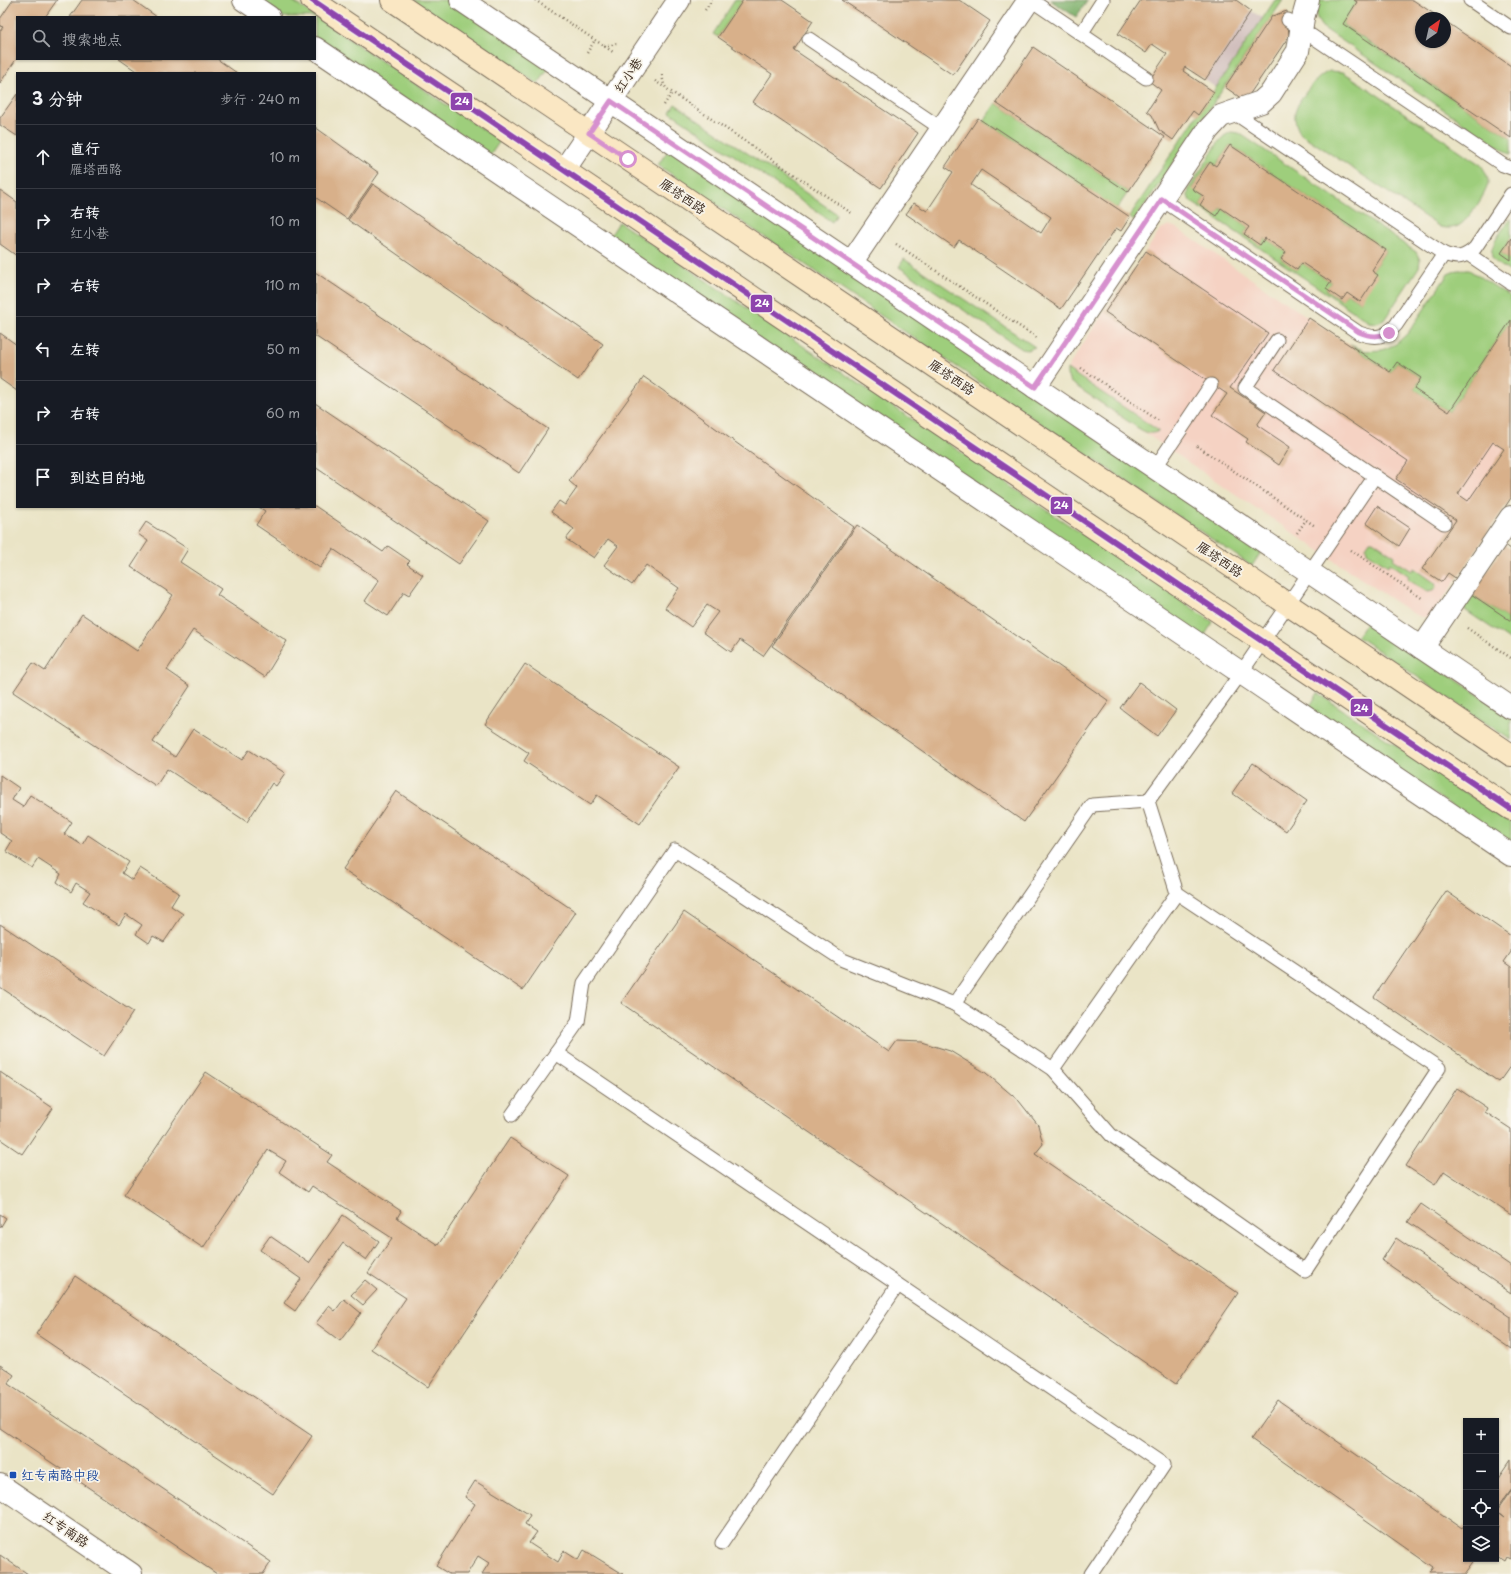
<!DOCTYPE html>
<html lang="zh">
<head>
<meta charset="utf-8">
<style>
  :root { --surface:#171b24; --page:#20242c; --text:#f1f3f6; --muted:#9ea1a6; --line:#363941 }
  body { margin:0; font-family:"Playpen Sans","LXGW WenKai TC",sans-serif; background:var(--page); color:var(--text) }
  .controls { position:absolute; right:12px; bottom:12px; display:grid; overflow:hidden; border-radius:0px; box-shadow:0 1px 3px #0004 }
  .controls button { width:36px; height:36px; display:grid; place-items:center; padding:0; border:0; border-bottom:1px solid var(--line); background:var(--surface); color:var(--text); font:20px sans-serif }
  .compass { position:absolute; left:1415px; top:12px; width:36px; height:36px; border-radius:50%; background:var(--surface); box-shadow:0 1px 3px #0004; rotate:34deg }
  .stop { position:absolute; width:12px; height:12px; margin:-9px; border:3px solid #d690ce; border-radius:50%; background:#fff }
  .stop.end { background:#d690ce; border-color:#fff; box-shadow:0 1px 4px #0008 }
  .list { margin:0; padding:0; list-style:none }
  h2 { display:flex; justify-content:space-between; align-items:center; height:52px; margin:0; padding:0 16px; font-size:17px }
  h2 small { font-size:13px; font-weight:400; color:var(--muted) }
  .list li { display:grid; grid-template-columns:26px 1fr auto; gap:12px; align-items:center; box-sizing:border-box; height:64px; padding:0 16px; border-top:1px solid var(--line) }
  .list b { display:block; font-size:15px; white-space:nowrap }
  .list p { margin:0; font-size:13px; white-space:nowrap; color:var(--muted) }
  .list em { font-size:13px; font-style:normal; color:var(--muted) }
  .icon { flex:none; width:22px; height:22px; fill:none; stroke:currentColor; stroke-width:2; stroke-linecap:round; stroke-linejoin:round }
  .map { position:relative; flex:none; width:1511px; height:1574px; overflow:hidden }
  .search { position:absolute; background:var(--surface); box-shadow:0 1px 3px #0004; left:16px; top:16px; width:300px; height:44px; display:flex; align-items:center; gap:10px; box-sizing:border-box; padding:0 14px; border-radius:0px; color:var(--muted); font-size:15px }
  .panel { position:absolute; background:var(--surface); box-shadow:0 1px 3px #0004; left:16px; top:72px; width:300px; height:436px; border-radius:0px }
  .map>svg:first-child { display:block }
  .built { fill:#f5d2c3 }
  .industrial { fill:#d1bfbd }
  .green { fill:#9ece7c; stroke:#6c7c4d; fill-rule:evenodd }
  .forest { fill:#7eb16c; stroke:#5c6e45 }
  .building { fill:#d8b08a; fill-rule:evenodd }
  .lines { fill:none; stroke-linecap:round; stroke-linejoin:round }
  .service-casing { stroke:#786b59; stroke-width:15 }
  .minor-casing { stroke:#786b59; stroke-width:24 }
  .tertiary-casing { stroke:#786b59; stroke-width:24 }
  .secondary-casing { stroke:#786b59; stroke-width:24 }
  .path { stroke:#786b59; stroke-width:2.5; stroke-dasharray:1 3; stroke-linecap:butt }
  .service { stroke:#fff; stroke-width:13 }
  .minor { stroke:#fff; stroke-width:22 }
  .tertiary { stroke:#fff; stroke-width:22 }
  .secondary { stroke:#fae7c3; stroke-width:22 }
  .bus-1-casing { stroke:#f7f3e8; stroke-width:9 }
  .bus-1 { stroke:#8e44ad; stroke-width:6 }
  .route { stroke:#d690ce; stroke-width:5 }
  .transit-dot { fill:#1a4fb4; stroke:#f7f3e8; stroke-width:1.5 }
  .labels { text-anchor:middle; stroke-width:3.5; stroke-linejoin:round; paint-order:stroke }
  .street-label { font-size:13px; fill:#3b2a1e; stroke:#f7f3e8 }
  .transit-label { font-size:13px; fill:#164399; stroke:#f7f3e8; text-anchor:start }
  .line-badge { stroke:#f7f3e8; stroke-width:1.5 }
  .badge-label { font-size:11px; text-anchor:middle; font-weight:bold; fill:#fff }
</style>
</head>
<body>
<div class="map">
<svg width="1511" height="1574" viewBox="0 0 1511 1574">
  <rect width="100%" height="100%" fill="#f7f3e8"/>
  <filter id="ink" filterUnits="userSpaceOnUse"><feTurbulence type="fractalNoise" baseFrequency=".025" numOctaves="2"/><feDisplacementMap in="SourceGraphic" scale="8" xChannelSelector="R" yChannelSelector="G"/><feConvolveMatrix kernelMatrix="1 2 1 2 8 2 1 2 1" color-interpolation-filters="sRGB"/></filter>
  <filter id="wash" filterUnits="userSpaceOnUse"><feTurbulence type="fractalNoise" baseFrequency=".012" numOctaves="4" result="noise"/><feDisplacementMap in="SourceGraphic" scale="16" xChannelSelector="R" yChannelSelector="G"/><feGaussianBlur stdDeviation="0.9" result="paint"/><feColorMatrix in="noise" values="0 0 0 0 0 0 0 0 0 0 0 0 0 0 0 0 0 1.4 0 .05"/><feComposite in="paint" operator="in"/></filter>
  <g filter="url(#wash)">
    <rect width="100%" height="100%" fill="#eae4c6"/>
    <path class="built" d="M 1170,226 L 1175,227 L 1389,372 L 1397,362 L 1421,378 L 1414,388 L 1449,412 L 1511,320 L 1511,479 L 1457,579 L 1434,612 L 1429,617 L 1421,617 L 1412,613 L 1081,390 L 1069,379 L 1067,375 L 1067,369 L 1088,336 L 1161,229 Z"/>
    <path class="industrial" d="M 1251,11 L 1263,18 L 1216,88 L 1205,80 Z"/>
    <g class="green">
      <path d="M 256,0 L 291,0 L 500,141 L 489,157 L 315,40 L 315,17 L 281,17 Z"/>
      <path d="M 413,0 L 449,0 L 549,68 L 538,84 Z"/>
      <path d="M 735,0 L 743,0 L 718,37 L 713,34 Z"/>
      <path d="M 1275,0 L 1283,0 L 1134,221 L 1129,217 Z"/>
      <path d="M 1319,0 L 1354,0 L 1357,2 L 1343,25 L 1511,138 L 1511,155 L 1322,27 C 1316,19 1313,10 1319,0 Z"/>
      <path d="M 1330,71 L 1343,72 L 1351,77 L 1481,165 C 1485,171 1488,176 1488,183 C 1487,193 1467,222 1458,226 C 1452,229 1446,228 1440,227 L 1301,134 C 1297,128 1294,121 1295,113 C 1298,100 1317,75 1330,71 Z"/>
      <path d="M 996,103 L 1128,192 L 1117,209 L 995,127 L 994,129 L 983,122 Z"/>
      <path d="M 675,104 L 837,214 L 832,222 L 670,112 Z"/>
      <path d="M 1231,132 L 1239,133 L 1416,252 L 1420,260 L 1419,267 L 1384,320 L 1377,323 L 1369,322 L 1190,201 L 1188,196 L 1189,188 L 1220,140 L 1224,136 ZM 1230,145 L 1386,250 L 1372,271 L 1360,302 L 1347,293 L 1341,300 L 1326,290 L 1331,282 L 1302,263 L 1297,270 L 1281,259 L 1286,252 L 1265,238 L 1260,245 L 1244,234 L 1249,227 L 1221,208 L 1216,215 L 1200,205 L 1205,197 L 1192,188 L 1210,162 L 1216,166 Z"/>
      <path d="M 669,149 L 1263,549 L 1252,566 L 658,165 Z"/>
      <path d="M 1511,218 L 1511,238 L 1501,253 L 1511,260 L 1511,272 C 1506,269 1497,265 1493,259 C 1486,248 1505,227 1511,218 Z"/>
      <path d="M 619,222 L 1213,622 L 1203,638 L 609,238 Z"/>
      <path d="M 904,259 L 1035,347 L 1027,350 L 1022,349 L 899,267 Z"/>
      <path d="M 1458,270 L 1469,270 L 1511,297 L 1511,320 L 1449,412 L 1414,389 L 1421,378 L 1397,362 L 1390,372 L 1350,345 L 1366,351 L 1382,350 L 1396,344 L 1408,333 L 1448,274 Z"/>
      <path d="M 1067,369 L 1159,431 C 1151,435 1146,433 1138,428 L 1070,382 L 1067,375 Z"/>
      <path d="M 1370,541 L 1373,541 L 1395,556 L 1393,559 L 1412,571 L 1414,568 L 1435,583 L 1436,587 L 1433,591 L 1427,592 L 1407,579 L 1409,576 L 1390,563 L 1388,566 L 1367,552 L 1366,547 Z"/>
      <path d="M 1471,594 L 1511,621 L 1511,641 L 1462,608 Z"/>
      <path d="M 1368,620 L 1511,717 L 1511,740 L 1357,636 Z"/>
      <path d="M 1318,693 L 1511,823 L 1511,846 L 1308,709 Z"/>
    </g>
    <path class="forest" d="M 1050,0 L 1088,0 L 1076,17 Z"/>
    <g id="blocks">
      <g class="building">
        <path d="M 13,0 L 57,0 L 45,17 L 17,17 L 17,58 L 0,83 L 0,31 L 3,27 L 0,26 L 0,19 Z"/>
        <path d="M 82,0 L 133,0 L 157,17 L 70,17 Z"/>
        <path d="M 743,0 L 782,0 L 813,21 L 794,50 L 918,133 L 881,188 L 753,102 L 772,74 L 718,37 Z"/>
        <path d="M 842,0 L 959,0 L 990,21 L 953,75 Z"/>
        <path d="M 1141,0 L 1236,0 L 1251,11 L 1205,80 L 1185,67 L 1183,71 L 1214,92 L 1198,115 L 1193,111 L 1173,140 L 1159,130 L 1152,115 L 1147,111 L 1161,90 L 1149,81 L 1167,54 L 1152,44 L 1146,53 L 1118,34 Z"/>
        <path d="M 1354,0 L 1413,0 L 1440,18 L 1421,18 L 1421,42 L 1445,42 L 1445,21 L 1511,66 L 1511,138 L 1343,24 L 1357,2 Z"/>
        <path d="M 1287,11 L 1289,36 L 1245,101 L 1225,87 L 1272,16 Z"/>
        <path d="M 1033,47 L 1165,137 L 1128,192 L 996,103 Z"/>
        <path d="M 119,59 L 217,59 L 237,73 L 139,73 Z"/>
        <path d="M 17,94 L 17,136 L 0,125 L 0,118 Z"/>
        <path d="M 978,118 L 994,129 L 995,127 L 1130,217 L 1121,231 L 1116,228 L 1061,309 L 959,240 L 954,247 L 906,214 L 914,203 L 927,211 L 953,172 L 945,167 ZM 981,170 L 1051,217 L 1041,233 L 971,185 Z"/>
        <path d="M 315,127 L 379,173 L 347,219 L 315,197 Z"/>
        <path d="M 1230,145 L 1386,250 L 1372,271 L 1378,275 L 1360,302 L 1347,293 L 1342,300 L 1326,289 L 1331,282 L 1302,263 L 1297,270 L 1281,259 L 1286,252 L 1265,238 L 1260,245 L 1244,234 L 1249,227 L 1221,208 L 1216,216 L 1200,205 L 1205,197 L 1192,189 L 1210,162 L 1216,166 Z"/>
        <path d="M 373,184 L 603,344 L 578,380 L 348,220 Z"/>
        <path d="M 0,190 L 17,202 L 17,256 L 0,244 Z"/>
        <path d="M 1511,238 L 1511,260 L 1501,253 Z"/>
        <path d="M 1146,251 L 1268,333 L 1230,388 L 1266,412 L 1257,425 L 1290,447 L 1279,465 L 1246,442 L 1248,439 L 1212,415 L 1227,394 L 1105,312 Z"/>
        <path d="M 315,272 L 548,429 L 519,473 L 315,336 Z"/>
        <path d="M 1309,318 L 1390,372 L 1397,362 L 1421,378 L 1414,389 L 1449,412 L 1511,320 L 1511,498 L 1457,579 L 1448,573 L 1442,582 L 1422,569 L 1456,520 L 1396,479 L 1408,461 L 1274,370 ZM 1493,442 L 1504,449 L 1468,501 L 1458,494 Z"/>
        <path d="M 0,333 L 17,345 L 17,391 L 0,379 Z"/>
        <path d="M 644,377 L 854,527 L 763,656 L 740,640 L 731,652 L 703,632 L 718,612 L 707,605 L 691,627 L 665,608 L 679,588 L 646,565 L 632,585 L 604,565 L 618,546 L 608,539 L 594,558 L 566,539 L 574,529 L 551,512 L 559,501 L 565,505 L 577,488 L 569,481 Z"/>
        <path d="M 315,403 L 489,521 L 459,564 L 315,467 Z"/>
        <path d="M 315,506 L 383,552 L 388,546 L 410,561 L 407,564 L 423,575 L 409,595 L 404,592 L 388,616 L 365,601 L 379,580 L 333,549 L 320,568 L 256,525 L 265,511 L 259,507 Z"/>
        <path d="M 1377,506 L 1410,528 L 1399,546 L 1366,523 Z"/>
        <path d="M 146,522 L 188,549 L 180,562 L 221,589 L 217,595 L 287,641 L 265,677 L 193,630 L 167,670 L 190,686 L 153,742 L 175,757 L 193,729 L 242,760 L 249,750 L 285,773 L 276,786 L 272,783 L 247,822 L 167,769 L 156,786 L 13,692 L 33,663 L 45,671 L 82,614 L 137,651 L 173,595 L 131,567 L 148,541 L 138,534 Z"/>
        <path d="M 857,525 L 1109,701 L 1024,822 L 772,646 Z"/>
        <path d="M 1505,545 L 1511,549 L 1511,621 L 1471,594 Z"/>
        <path d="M 525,664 L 679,767 L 640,824 L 597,795 L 590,805 L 524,761 L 529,753 L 485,724 Z"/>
        <path d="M 1139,682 L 1176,710 L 1157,736 L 1120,708 Z"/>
        <path d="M 1253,763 L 1307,801 L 1286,831 L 1232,793 Z"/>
        <path d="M 0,775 L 19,788 L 12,800 L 23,807 L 30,795 L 72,822 L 64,834 L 82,845 L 88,835 L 129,862 L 122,873 L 132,880 L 140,868 L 179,893 L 171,906 L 183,914 L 164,942 L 153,936 L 149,943 L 136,934 L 142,925 L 126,914 L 119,925 L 83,902 L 90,892 L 76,883 L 71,892 L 57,882 L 61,874 L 38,859 L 32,868 L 6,851 L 12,841 L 0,833 Z"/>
        <path d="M 396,791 L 576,912 L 523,990 L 343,869 Z"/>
        <path d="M 1446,891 L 1511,936 L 1511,952 L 1504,962 L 1511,967 L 1511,1065 L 1499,1082 L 1374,997 Z"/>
        <path d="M 684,912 L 889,1052 L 897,1041 L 921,1042 L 950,1051 L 986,1073 L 1019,1101 L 1038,1125 L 1043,1144 L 1035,1154 L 1238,1293 L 1176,1384 L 621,1003 Z"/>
        <path d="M 0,924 L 133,1012 L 104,1056 L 0,987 Z"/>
        <path d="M 0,1072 L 53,1108 L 22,1154 L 0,1139 Z"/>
        <path d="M 206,1072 L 332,1155 L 327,1162 L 401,1211 L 397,1218 L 438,1245 L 510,1138 L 569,1176 L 428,1387 L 371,1349 L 406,1298 L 368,1273 L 392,1238 L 312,1186 L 308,1192 L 279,1172 L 286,1161 L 268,1150 L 203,1248 L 124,1195 Z"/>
        <path d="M 1457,1088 L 1487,1108 L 1485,1112 L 1511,1129 L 1511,1215 L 1444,1171 L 1435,1185 L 1406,1166 Z"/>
        <path d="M 1421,1204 L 1511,1266 L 1511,1293 L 1408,1222 Z"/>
        <path d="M 0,1214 L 6,1218 L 0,1228 Z"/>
        <path d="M 343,1215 L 379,1241 L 366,1260 L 343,1243 L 295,1311 L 284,1303 L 301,1279 L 260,1250 L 270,1236 L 309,1263 Z"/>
        <path d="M 1396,1238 L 1511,1317 L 1511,1349 L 1382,1260 Z"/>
        <path d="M 75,1276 L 312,1436 L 273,1494 L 36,1334 Z"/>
        <path d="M 365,1280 L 377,1290 L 363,1305 L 351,1295 Z"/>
        <path d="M 344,1299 L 361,1313 L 340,1341 L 316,1323 L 329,1306 L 335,1311 Z"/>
        <path d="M 0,1365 L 14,1375 L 8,1384 L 271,1562 L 263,1574 L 217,1574 L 0,1428 Z"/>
        <path d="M 1278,1400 L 1463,1529 L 1466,1525 L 1466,1559 L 1475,1559 L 1464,1574 L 1430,1574 L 1434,1568 L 1251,1439 Z"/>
        <path d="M 1511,1460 L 1511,1489 L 1496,1510 L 1496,1482 Z"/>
        <path d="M 475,1481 L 530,1515 L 525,1524 L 537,1532 L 529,1543 L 558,1562 L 564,1551 L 578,1560 L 584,1550 L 623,1574 L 482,1574 L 489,1563 L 478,1556 L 467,1574 L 449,1574 L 436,1566 L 475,1504 L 465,1497 Z"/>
        <path d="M 1511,1490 L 1511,1561 L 1507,1559 L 1505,1563 L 1496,1557 L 1496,1530 L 1498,1526 L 1496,1529 L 1496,1511 L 1504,1517 L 1497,1511 Z"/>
        <path d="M 0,1555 L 28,1574 L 0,1574 Z"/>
      </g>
    </g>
  </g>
  <g filter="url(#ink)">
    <use href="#blocks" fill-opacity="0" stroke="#786b59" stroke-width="1"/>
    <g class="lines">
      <g class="service-casing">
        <g id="service">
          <path d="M 1031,0 L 1146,78"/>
          <path d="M 1470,0 L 1511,28"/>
          <path d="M 1288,20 L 1503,165 L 1511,168"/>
          <path d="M 1081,34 L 1103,0"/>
          <path d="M 809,39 L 942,129"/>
          <path d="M 1233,112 L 1444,254 C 1457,259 1464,258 1475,248 L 1511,194"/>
          <path d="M 1161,199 L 1359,333 C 1376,339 1384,338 1396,325 L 1444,254"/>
          <path d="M 1468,254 L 1511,283"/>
          <path d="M 1277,340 L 1245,388 L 1444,523"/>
          <path d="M 1155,468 L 1211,385"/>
          <path d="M 954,1004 L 1053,1069 L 1111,1135 L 1305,1271 L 1439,1068 L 1177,893 L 1148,801"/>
          <path d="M 556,1053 L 1164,1465 L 1091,1574"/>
          <path d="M 1053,1069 L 1177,893"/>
          <path d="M 512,1115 L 578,1022 L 584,983 L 675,850 L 843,960 L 954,1004 L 1092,805 L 1148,801 L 1241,673 L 1375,476"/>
          <path d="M 722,1543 L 898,1285"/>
        </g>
      </g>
      <g class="minor-casing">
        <g id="minor">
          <path d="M 244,0 L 269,17"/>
          <path d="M 461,0 L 1511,708"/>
          <path d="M 315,48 L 1511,855"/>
          <path d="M 851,263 L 1029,0"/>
          <path d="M 1035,387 L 1208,130 L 1221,116 L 1261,102 L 1271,93 L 1298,51 L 1303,18 L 1308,0"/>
          <path d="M 1422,648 L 1511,517"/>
        </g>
      </g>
      <g class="tertiary-casing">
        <g id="tertiary">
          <path d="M 564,170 L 679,0"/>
          <path d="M 0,1485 L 131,1574"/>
        </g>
      </g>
      <g class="secondary-casing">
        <g id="secondary">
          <path d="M 312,0 L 1511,809"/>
          <path d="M 392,0 L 1511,755"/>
        </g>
      </g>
      <g class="path">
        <path d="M 535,0 L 613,52"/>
        <path d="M 705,10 L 712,0"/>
        <path d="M 604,46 L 610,46 L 616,43"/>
        <path d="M 587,53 L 595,40"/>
        <path d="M 662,75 L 664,85 L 667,89 L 853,214"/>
        <path d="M 655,81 L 664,87"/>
        <path d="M 664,105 L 672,93"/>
        <path d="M 896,244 L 1037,338"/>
        <path d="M 1081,368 L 1159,421"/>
        <path d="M 1197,446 L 1315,526"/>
        <path d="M 1297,533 L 1306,520"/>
        <path d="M 1351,550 L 1423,599"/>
        <path d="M 1467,628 L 1511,658"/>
      </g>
      <use href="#service" class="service"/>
      <use href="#minor" class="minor"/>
      <use href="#tertiary" class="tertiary"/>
      <use href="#secondary" class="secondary"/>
      <g class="bus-1-casing">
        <path id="bus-1" d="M 312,0 L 1511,809"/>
      </g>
      <use href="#bus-1" class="bus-1"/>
    </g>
  </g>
  <g class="lines" filter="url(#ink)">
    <path class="route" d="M 628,159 L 589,133 L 611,101 L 1035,387 L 1162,199 L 1359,332 C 1371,337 1378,337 1389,333"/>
  </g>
  <rect class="transit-dot" x="9" y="1471" width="8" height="8" rx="2"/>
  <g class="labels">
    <g class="street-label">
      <text transform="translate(628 75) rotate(-56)" y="5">红小巷</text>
      <text transform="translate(683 196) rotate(34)" y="5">雁塔西路</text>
      <text transform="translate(952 377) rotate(34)" y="5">雁塔西路</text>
      <text transform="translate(1220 559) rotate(34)" y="5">雁塔西路</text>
      <text transform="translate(66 1529) rotate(34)" y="5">红专南路</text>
    </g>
    <g class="transit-label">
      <text x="21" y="1480">红专南路中段</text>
    </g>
  </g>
  <g class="line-badge">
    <rect x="450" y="92" width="23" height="19" rx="4" fill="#8e44ad"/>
    <rect x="750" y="294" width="23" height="19" rx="4" fill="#8e44ad"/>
    <rect x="1050" y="496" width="23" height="19" rx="4" fill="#8e44ad"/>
    <rect x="1350" y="698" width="23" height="19" rx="4" fill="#8e44ad"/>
  </g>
  <g class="badge-label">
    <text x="462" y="105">24</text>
    <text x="762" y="307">24</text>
    <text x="1061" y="509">24</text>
    <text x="1361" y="712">24</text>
  </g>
</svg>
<div class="controls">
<button>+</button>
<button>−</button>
<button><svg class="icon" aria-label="locate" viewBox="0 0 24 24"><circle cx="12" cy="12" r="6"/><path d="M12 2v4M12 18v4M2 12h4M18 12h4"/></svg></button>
<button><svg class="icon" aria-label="layers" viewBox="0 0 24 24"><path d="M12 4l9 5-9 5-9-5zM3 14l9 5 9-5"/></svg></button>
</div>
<svg class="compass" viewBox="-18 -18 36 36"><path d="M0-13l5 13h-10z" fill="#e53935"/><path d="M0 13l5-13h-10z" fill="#9ea1a6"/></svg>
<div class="stop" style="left:628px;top:159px"></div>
<div class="stop end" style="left:1389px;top:333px"></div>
<div class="search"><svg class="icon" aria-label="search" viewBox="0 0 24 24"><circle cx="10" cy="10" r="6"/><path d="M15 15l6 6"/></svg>搜索地点</div>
<section class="panel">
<h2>3 分钟<small>步行 · 240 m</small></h2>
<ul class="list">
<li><svg class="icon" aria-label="ahead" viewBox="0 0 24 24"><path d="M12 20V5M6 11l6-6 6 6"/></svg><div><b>直行</b><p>雁塔西路</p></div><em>10 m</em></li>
<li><svg class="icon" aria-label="right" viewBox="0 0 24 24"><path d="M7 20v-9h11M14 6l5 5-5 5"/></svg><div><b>右转</b><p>红小巷</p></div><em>10 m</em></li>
<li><svg class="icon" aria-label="right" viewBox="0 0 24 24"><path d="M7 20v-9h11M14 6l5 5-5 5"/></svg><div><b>右转</b></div><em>110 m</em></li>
<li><svg class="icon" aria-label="left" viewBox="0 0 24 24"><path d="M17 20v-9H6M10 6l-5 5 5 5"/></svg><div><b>左转</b></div><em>50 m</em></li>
<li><svg class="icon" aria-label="right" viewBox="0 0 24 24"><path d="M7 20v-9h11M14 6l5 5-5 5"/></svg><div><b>右转</b></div><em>60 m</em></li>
<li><svg class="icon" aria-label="arrive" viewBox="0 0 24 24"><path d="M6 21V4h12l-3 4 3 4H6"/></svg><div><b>到达目的地</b></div></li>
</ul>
</section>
</div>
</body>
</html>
